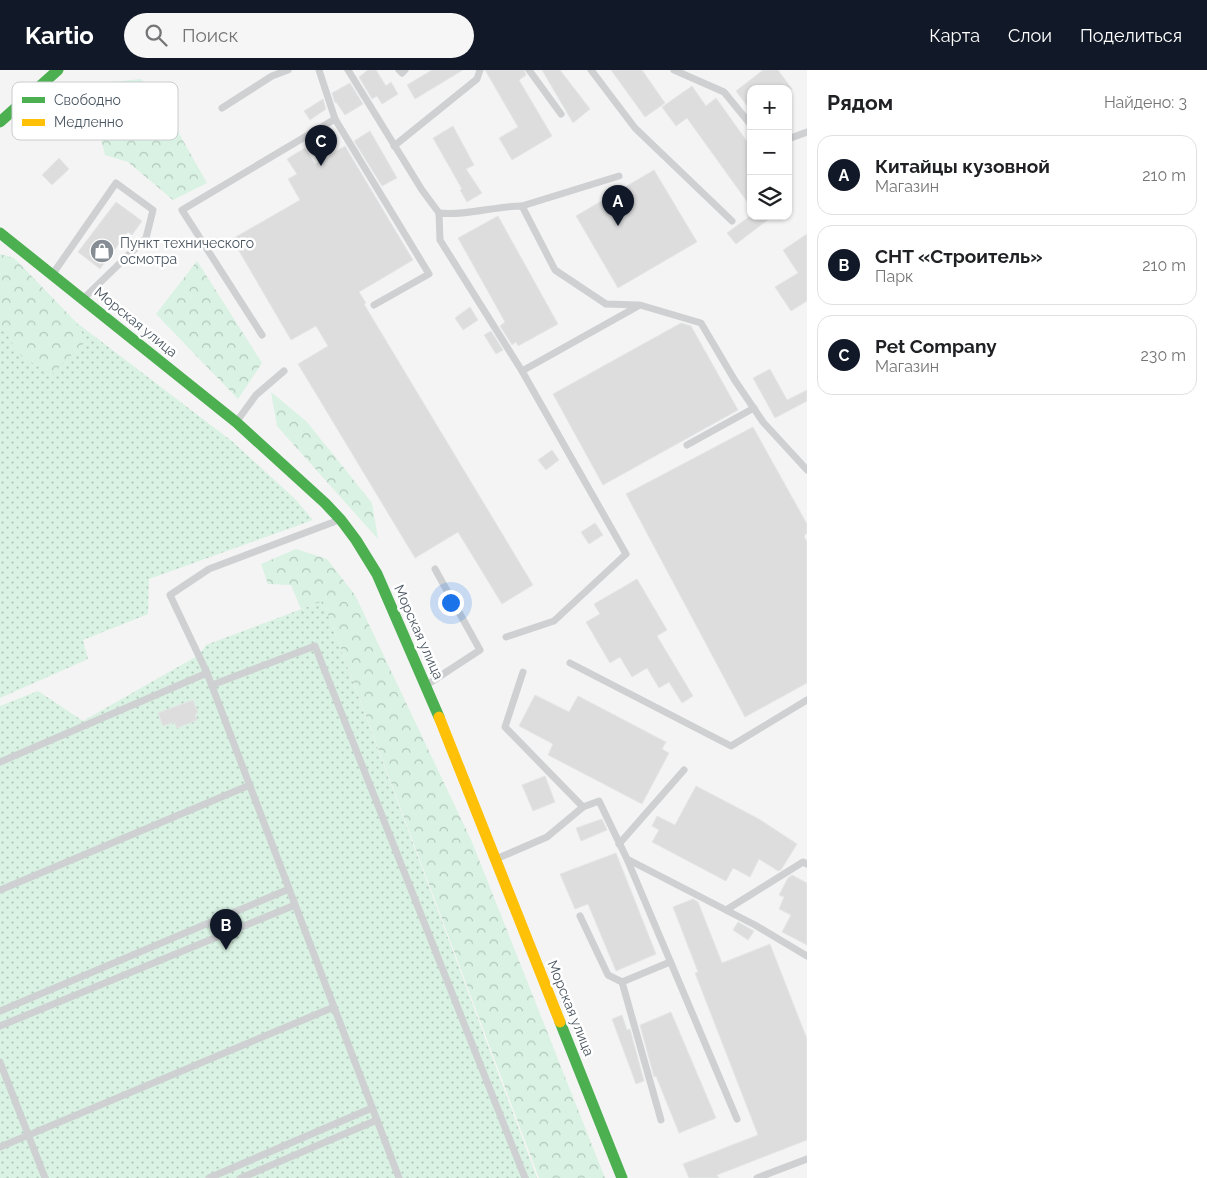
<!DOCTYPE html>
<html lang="ru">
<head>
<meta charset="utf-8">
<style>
  :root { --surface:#fff; --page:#f6f6f6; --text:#202124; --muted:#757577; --line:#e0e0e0; --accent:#111827 }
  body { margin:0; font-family:Raleway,sans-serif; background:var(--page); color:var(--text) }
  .controls { position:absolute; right:15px; top:15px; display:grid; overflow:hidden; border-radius:10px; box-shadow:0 1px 4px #0004 }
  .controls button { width:45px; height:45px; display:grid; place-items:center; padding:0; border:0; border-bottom:1px solid var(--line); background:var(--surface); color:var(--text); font:25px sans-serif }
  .you { position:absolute; left:450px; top:532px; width:18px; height:18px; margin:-12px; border:4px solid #fff; border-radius:50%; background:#1a73e8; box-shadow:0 0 0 8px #1a73e833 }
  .badge { display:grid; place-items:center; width:32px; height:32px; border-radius:50%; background:var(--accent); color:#fff; font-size:16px; font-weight:700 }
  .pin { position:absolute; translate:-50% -41px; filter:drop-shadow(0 1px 2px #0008) }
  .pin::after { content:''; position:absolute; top:26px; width:18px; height:15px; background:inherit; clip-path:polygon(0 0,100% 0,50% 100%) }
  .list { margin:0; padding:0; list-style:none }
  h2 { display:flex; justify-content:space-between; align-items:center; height:65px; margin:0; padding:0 20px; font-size:21px }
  h2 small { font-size:16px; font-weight:400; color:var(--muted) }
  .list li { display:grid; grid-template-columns:32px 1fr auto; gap:15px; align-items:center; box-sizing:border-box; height:80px; margin:0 10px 10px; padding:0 10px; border:1px solid var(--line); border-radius:15px }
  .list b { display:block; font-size:19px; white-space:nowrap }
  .list p { margin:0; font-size:16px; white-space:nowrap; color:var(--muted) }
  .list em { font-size:16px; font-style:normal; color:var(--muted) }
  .icon { flex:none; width:28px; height:28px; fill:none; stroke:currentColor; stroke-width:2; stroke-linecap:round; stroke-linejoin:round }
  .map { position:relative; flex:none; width:807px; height:1108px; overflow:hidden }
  header { display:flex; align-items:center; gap:30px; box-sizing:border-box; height:70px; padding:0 25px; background:var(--accent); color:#fff }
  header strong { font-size:24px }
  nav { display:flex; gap:28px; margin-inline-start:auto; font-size:18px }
  .search { width:350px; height:45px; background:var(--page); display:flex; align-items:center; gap:12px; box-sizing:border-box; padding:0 18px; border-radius:28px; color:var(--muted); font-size:19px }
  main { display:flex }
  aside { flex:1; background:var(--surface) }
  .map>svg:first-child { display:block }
  .green { fill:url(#green-dots) }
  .forest { fill:url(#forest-crowns) }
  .building { fill:#ddddde; stroke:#e5e6e7 }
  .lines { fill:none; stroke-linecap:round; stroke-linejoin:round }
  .lane { stroke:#ced0d2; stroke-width:7 }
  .fast { stroke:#4caf50; stroke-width:11 }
  .slow { stroke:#ffc107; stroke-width:11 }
  .labels { text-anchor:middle; stroke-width:5; stroke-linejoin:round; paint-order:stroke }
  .poi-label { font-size:14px; fill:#4a5661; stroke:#fff; text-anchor:start }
  .street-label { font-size:14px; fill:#4a5661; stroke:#fff }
  .key { fill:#fff; stroke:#c9ccd0; stroke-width:1 }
  .key-label { font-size:14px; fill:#4a5661 }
</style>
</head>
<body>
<header>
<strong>Kartio</strong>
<div class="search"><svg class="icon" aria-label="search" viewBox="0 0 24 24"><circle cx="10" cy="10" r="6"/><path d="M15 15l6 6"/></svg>Поиск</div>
<nav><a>Карта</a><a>Слои</a><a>Поделиться</a></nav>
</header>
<main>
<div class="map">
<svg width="807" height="1108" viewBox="0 0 807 1108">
  <defs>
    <pattern id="green-dots" width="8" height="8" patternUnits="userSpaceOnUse" patternTransform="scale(1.25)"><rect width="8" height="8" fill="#d9f2e3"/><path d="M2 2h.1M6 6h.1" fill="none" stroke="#b2c7bb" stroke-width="1.8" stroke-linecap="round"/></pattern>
    <pattern id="forest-crowns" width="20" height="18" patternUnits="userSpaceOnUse" patternTransform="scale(1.25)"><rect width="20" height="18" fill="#d9f2e3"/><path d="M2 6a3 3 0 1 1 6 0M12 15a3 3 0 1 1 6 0" fill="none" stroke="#b2c7bb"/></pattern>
  </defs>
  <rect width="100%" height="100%" fill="#f4f4f4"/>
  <g class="green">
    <path d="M 0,253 L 20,285 L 85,271 L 77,253 L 233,372 L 295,429 L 313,450 L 149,509 L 148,544 L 83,570 L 88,589 L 0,628 Z"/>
    <path d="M 323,531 L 537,1108 L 0,1108 L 0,636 L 38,621 L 83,651 L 199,585 L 206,575 Z"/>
  </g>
  <g class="forest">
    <path d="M 141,9 L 164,37 L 207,113 L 173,130 L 128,92 L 105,85 L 99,61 L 94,14 Z"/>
    <path d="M 0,184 L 14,188 L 77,253 L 86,271 L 51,305 L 20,285 L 0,253 Z"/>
    <path d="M 197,191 L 262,293 L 238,329 L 156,244 Z"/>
    <path d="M 271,322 L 307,352 L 372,433 L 378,469 L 277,356 Z"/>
    <path d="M 296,479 L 327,489 L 355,525 L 472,772 L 605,1108 L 539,1108 L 323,531 L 301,539 L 291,515 L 268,514 L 261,494 Z"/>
  </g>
  <g class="building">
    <path d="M 368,0 L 376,0 L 386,16 L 391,12 L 398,24 L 382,34 L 377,26 L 372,29 L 359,7 Z"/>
    <path d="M 432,0 L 463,0 L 415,29 L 407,15 Z"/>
    <path d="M 485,0 L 524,0 L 526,5 L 519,10 L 552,66 L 512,90 L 499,68 L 518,57 Z"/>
    <path d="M 542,0 L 560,0 L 590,39 L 573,53 Z"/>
    <path d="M 611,0 L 642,0 L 665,33 L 645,47 Z"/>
    <path d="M 763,0 L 778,0 L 792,19 L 751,19 L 751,41 L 736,21 Z"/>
    <path d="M 350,13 L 363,34 L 345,45 L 336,32 L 335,33 L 332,23 Z"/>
    <path d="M 692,16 L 706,36 L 716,28 L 751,77 L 751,137 L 687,48 L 676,56 L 662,37 Z"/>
    <path d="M 323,29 L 326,39 L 310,50 L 304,41 Z"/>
    <path d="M 453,56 L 474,95 L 466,99 L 482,123 L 467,132 L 460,120 L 462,119 L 433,68 Z"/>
    <path d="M 370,61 L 397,108 L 382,116 L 354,71 Z"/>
    <path d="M 345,76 L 413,190 L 359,222 L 366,233 L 364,234 L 533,515 L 502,534 L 458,462 L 415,488 L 298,294 L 328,276 L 316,256 L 291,270 L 232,169 L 300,130 L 288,109 L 297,104 L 287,89 L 305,78 L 315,94 Z"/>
    <path d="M 59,88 L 69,99 L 52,115 L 42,105 Z"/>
    <path d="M 654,100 L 697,172 L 618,218 L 576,146 Z"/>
    <path d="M 116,132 L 142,151 L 132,165 L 128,162 L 100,199 L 78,182 Z"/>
    <path d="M 498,146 L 558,254 L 518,276 L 516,272 L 512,275 L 500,256 L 505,252 L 458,168 Z"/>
    <path d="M 750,146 L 773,146 L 736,174 L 727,163 Z"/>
    <path d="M 807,164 L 807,231 L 791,241 L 775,217 L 798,203 L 783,180 Z"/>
    <path d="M 470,237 L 478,250 L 463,260 L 455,248 Z"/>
    <path d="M 681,253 L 691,256 L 738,340 L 603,415 L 553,324 Z"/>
    <path d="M 491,261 L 503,280 L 496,284 L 484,265 Z"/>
    <path d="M 770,299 L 787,330 L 807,320 L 807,331 L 775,348 L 753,308 Z"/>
    <path d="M 753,357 L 807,454 L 807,463 L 804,466 L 807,472 L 807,613 L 745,647 L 626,424 Z"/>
    <path d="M 552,380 L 559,390 L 546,400 L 538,390 Z"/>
    <path d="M 595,453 L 603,465 L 589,474 L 581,462 Z"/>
    <path d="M 637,509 L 667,560 L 657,566 L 693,626 L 682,633 L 669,612 L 659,618 L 647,598 L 632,607 L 620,587 L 610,593 L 586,552 L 600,544 L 594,534 Z"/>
    <path d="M 535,625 L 569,642 L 578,626 L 666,672 L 662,679 L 669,683 L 642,734 L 548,685 L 553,674 L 519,656 Z"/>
    <path d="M 193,630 L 198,643 L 195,644 L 197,650 L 177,658 L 174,652 L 163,656 L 158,643 Z"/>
    <path d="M 545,706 L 555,732 L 533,741 L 522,715 Z"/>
    <path d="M 696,716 L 759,749 L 797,774 L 781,800 L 778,801 L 759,789 L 750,807 L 733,798 L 726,811 L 652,772 L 659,760 L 652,756 L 657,746 L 675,755 Z"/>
    <path d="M 602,749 L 607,760 L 581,771 L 576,758 Z"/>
    <path d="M 616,783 L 656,884 L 616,901 L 588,834 L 575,839 L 560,804 Z"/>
    <path d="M 792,805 L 807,813 L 807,875 L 782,862 L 791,845 L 779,839 L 784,827 L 779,825 L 788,808 Z"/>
    <path d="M 693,829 L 698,832 L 722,893 L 770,874 L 807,969 L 807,1070 L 717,1105 L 719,1108 L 689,1108 L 683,1094 L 758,1065 L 695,903 L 698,902 L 673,837 Z"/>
    <path d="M 738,852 L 754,861 L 748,870 L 733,860 Z"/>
    <path d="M 671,942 L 716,1048 L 679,1063 L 656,1006 L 654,1007 L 640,955 Z"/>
    <path d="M 622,945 L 627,960 L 630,959 L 644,1011 L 636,1014 L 612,949 Z"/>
  </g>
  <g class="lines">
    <g class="lane">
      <path d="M 348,0 L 422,120 L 439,143 L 440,170 L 522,301"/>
      <path d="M 399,0 L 402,3 L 405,0"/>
      <path d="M 529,0 L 561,44"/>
      <path d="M 591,0 L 635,58 L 732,151"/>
      <path d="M 674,0 L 724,22 L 751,55"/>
      <path d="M 222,38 L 272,6 L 288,0"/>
      <path d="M 335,49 L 429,204 L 374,235"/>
      <path d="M 788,69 L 807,62"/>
      <path d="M 394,76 L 477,9 L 480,0"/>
      <path d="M 522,136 L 619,106"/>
      <path d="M 439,143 C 467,146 494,136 522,136 L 555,200 L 606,234 L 638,235"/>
      <path d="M 52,205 L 116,113 L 153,140 L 146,168 L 83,229"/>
      <path d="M 262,265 L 182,140 L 335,49 L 319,0"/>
      <path d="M 237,351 L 256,325 L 284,301"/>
      <path d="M 687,375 L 754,338"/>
      <path d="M 339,450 L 209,499 L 170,525 L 207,603 L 399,1108"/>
      <path d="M 506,567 L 554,551 L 626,484 L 522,301 L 640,235 L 701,253 L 734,309 L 763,352 L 807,400"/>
      <path d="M 570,593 L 731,676 L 807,630"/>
      <path d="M 523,602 L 505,657 L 583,737"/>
      <path d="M 428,614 L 480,580 L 435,499"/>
      <path d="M 212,615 L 315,576 L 525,1108"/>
      <path d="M 0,692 L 207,603"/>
      <path d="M 619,774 L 684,700"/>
      <path d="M 496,789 L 547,767 L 583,737 L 599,731 L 627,789 L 755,855 L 807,886"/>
      <path d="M 627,789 L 737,1049"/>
      <path d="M 0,820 L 250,715"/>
      <path d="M 726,840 L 803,792 L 807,794"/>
      <path d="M 580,846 L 608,905 L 622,912"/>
      <path d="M 0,941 L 289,819"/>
      <path d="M 0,956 L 295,835"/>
      <path d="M 0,992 L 45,1108"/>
      <path d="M 661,1050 L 622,912 L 670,892"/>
      <path d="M 0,1077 L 334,937"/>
      <path d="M 209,1108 L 372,1038"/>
      <path d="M 241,1108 L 377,1050"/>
      <path d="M 757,1108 L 807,1089"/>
    </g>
    <g class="fast">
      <path d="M 0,52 L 58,0"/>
      <path d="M 0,163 L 236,352 L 325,433 L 341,450 L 356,470 L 377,504 L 439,647"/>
      <path d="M 560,952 L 622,1108"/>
    </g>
    <path class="slow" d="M 439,647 L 560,952"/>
  </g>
  <defs>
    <g id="shop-disc" transform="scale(1.25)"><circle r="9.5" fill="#868d94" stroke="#fff"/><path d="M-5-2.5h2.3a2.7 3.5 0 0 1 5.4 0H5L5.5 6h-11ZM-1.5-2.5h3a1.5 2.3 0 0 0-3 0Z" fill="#fff"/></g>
  </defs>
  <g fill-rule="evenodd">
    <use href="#shop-disc" x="102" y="181"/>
  </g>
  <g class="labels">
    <g class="poi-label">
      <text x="120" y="178">Пункт технического<tspan x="120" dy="16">осмотра</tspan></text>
    </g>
    <g class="street-label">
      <text transform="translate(136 252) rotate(39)" y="5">Морская улица</text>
      <text transform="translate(419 562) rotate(66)" y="5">Морская улица</text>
      <text transform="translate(571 938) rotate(68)" y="5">Морская улица</text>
    </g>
  </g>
  <rect x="12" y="12" width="166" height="58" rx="8" class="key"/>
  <rect x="22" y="27" width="23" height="6" fill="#4caf50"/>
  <rect x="22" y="49" width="23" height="7" fill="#ffc107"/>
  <g class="key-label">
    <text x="54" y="35">Свободно</text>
    <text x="54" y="57">Медленно</text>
  </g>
</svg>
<div class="controls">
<button>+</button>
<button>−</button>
<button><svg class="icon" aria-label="layers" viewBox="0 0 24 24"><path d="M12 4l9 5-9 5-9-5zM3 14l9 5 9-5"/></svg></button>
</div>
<div class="you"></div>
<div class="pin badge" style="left:618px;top:156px">A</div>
<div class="pin badge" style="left:226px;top:880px">B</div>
<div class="pin badge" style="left:321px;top:96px">C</div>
</div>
<aside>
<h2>Рядом<small>Найдено: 3</small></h2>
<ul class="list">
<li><span class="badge">A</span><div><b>Китайцы кузовной</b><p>Магазин</p></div><em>210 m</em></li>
<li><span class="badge">B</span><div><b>СНТ «Строитель»</b><p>Парк</p></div><em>210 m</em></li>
<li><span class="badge">C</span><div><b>Pet Company</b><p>Магазин</p></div><em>230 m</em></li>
</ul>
</aside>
</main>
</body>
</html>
